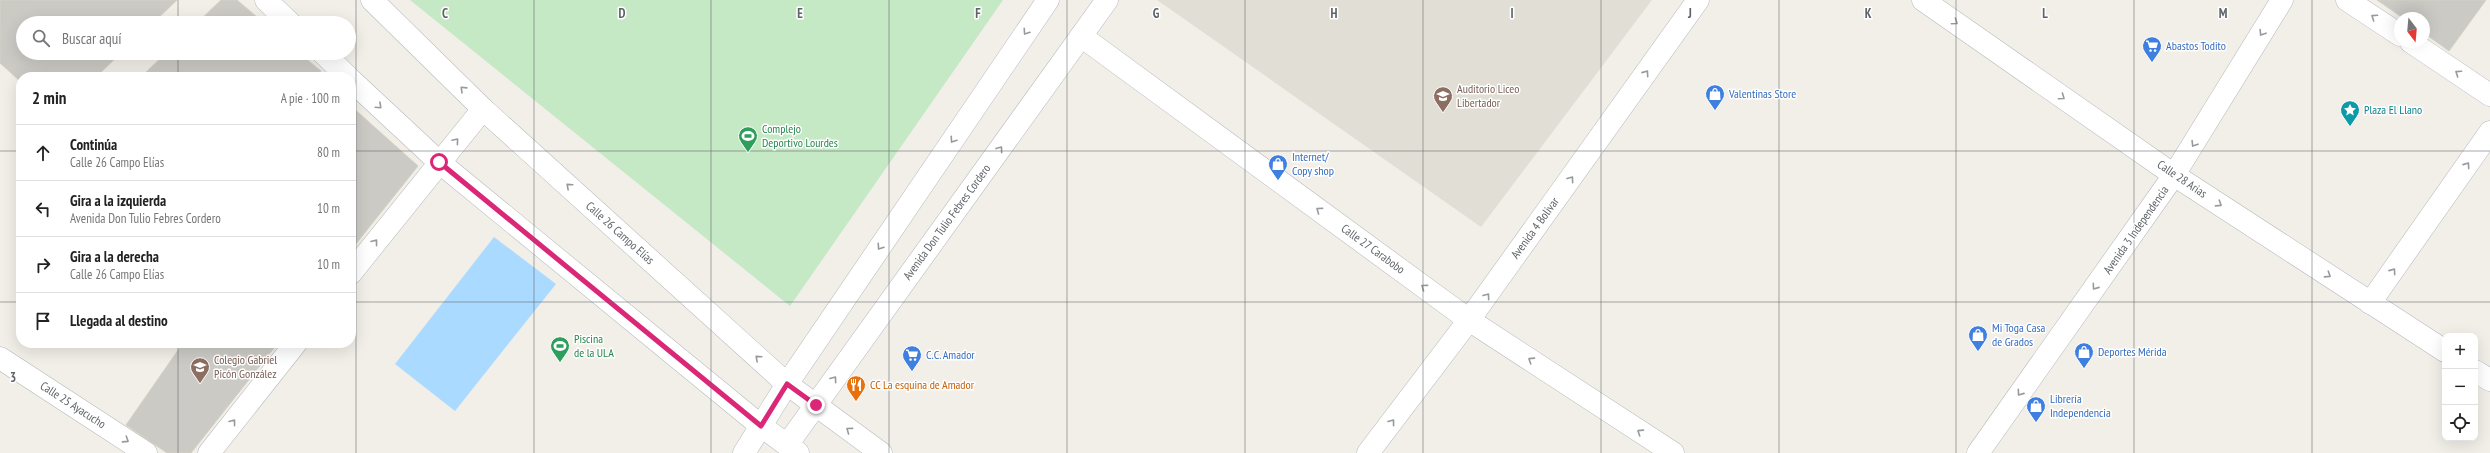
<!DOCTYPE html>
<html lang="es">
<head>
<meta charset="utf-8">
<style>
  :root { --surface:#fff; --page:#f6f6f6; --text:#222; --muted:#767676; --line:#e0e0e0 }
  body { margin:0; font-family:"PT Sans Narrow",sans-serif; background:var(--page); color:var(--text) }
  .controls { position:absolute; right:12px; bottom:12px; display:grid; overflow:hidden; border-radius:8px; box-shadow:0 4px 16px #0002 }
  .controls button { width:36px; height:36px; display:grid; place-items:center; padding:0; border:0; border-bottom:1px solid var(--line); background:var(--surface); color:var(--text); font:20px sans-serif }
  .compass { position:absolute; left:2394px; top:12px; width:36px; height:36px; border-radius:50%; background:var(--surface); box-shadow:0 4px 16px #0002; rotate:164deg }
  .stop { position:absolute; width:12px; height:12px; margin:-9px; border:3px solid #db2777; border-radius:50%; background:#fff }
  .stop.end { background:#db2777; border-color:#fff; box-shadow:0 1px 4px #0008 }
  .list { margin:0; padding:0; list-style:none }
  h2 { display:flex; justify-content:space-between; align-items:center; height:52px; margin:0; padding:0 16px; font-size:17px }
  h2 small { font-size:13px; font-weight:400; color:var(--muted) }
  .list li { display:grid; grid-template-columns:26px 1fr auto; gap:12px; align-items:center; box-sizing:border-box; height:56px; padding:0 16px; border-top:1px solid var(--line) }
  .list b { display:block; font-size:15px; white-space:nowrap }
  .list p { margin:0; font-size:13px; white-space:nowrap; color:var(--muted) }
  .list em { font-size:13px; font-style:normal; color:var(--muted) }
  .icon { flex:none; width:22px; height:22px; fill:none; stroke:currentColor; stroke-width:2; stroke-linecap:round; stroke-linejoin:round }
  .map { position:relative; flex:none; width:2490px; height:453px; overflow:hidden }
  .search { position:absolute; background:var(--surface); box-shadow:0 4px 16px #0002; left:16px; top:16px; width:340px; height:44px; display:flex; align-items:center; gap:10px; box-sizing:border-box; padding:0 14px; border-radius:22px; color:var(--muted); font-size:15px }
  .panel { position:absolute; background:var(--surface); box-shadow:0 4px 16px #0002; left:16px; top:72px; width:340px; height:276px; border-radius:16px }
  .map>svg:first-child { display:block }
  .education { fill:#e1ded6 }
  .green { fill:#c5e8c5 }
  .water { fill:#aadaff }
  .building { fill:#cccac5; stroke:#d6d1c6 }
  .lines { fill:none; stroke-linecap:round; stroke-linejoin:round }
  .street-casing { stroke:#b5b8bc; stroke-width:23 }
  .street { stroke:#fff; stroke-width:22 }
  .oneway { stroke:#979a9d }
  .route { stroke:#db2777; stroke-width:5 }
  .grid { fill:none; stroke:#5f6368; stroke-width:1; stroke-opacity:0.55 }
  .labels { text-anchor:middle; stroke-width:3; stroke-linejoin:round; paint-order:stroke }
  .shop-label { font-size:12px; fill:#366cbe; stroke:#fff; text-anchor:start }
  .education-label { font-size:12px; fill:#785e54; stroke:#fff; text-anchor:start }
  .culture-label { font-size:12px; fill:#0d838f; stroke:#fff; text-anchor:start }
  .leisure-label { font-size:12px; fill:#27864d; stroke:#fff; text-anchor:start }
  .street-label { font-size:12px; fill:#5f6368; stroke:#fff }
  .food-label { font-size:12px; fill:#c56008; stroke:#fff; text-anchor:start }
  .grid-label { font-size:13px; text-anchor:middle; font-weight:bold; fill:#5f6368; stroke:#fff; stroke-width:3; stroke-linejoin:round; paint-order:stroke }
</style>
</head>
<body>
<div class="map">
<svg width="2490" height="453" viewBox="0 0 2490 453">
  <rect width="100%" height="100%" fill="#f1efe8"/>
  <path class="education" d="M 1157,0 L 1652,0 L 1481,227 Z"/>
  <path class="green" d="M 410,0 L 1003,0 L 790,306 Z"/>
  <path class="water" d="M 494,237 L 556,284 L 455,411 L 395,364 Z"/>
  <g class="building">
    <path d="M 0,0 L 177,0 L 153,23 L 23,23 L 23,53 L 121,53 L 96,77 L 21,77 L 21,82 L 0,63 Z"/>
    <path d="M 221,0 L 237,0 L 264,23 L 197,23 Z"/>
    <path d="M 2377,0 L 2486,0 L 2449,51 L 2424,33 L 2424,18 L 2403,18 Z"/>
    <path d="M 166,53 L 299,53 L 321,71 L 315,77 L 141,77 Z"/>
    <path d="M 351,106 L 418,166 L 351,250 Z"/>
    <path d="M 183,343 L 278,343 L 191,453 L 167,453 L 126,425 Z"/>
  </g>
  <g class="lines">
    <g class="street-casing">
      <g id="street">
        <path d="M 266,0 L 290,23"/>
        <path d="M 372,0 L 483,109 L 787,384 L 881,453"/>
        <path d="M 1923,0 L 2174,175 L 2445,351"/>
        <path d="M 2347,0 L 2400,35"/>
        <path d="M 1081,36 L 1469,320 L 1673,453"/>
        <path d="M 2411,42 L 2490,95"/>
        <path d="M 323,53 L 348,77"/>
        <path d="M 351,80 L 439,162 L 761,426 L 798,453"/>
        <path d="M 351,273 L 483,109"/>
        <path d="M 2370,303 L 2490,132"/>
        <path d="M 0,358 L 146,453"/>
        <path d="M 2475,371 L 2490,380"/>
        <path d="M 787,445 L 1107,0"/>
        <path d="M 209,453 L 296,343"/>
        <path d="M 744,453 L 787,384 L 1048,0"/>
        <path d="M 1368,453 L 1469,320 L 1698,0"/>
        <path d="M 1978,453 L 2174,175 L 2282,0"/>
      </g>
    </g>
    <use href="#street" class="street"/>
  </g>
  <defs><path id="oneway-chevron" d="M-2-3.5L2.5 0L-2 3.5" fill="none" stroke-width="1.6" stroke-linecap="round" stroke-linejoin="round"/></defs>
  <g class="oneway">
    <use href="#oneway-chevron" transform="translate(2374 17) rotate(-146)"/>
    <use href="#oneway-chevron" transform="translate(1955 22) rotate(35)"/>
    <use href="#oneway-chevron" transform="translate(1026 32) rotate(124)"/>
    <use href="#oneway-chevron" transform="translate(2262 33) rotate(122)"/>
    <use href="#oneway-chevron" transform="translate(1646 73) rotate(-55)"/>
    <use href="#oneway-chevron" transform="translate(2458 73) rotate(-146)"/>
    <use href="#oneway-chevron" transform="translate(463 89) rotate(-136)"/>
    <use href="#oneway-chevron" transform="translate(2062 97) rotate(35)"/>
    <use href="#oneway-chevron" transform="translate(379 106) rotate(43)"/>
    <use href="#oneway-chevron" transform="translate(953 140) rotate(124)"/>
    <use href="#oneway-chevron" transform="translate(456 141) rotate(-50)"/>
    <use href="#oneway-chevron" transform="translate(2194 144) rotate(122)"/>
    <use href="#oneway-chevron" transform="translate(1000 149) rotate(-54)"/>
    <use href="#oneway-chevron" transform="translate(2467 165) rotate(-55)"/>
    <use href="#oneway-chevron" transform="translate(1571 179) rotate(-54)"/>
    <use href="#oneway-chevron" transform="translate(569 186) rotate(-138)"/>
    <use href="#oneway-chevron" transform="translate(2219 204) rotate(33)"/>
    <use href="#oneway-chevron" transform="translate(1319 210) rotate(-144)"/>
    <use href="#oneway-chevron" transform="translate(375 242) rotate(-52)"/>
    <use href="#oneway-chevron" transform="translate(880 247) rotate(124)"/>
    <use href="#oneway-chevron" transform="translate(2393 271) rotate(-55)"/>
    <use href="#oneway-chevron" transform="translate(2328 275) rotate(33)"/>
    <use href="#oneway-chevron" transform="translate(1424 287) rotate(-144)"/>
    <use href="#oneway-chevron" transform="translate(2095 287) rotate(125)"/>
    <use href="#oneway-chevron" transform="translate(1487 296) rotate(-54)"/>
    <use href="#oneway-chevron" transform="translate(758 358) rotate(-138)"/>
    <use href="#oneway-chevron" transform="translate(1531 360) rotate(-147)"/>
    <use href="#oneway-chevron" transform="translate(834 379) rotate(-54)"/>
    <use href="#oneway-chevron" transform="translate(2020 393) rotate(125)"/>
    <use href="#oneway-chevron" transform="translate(233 422) rotate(-52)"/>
    <use href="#oneway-chevron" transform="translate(1392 422) rotate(-53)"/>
    <use href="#oneway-chevron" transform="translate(849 430) rotate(-144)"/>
    <use href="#oneway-chevron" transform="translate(1640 432) rotate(-147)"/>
    <use href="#oneway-chevron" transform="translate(126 440) rotate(33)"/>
  </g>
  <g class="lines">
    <path class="route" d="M 439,162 L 761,426 L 787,384 L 816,405"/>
  </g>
  <path class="grid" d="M 178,0 L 178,23M 356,0 L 356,453M 534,0 L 534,453M 711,0 L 711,453M 889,0 L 889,453M 1067,0 L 1067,453M 1245,0 L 1245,453M 1423,0 L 1423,453M 1601,0 L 1601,453M 1779,0 L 1779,453M 1956,0 L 1956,453M 2134,0 L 2134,453M 2312,0 L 2312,453M 178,53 L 178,77M 0,151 L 21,151M 351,151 L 2490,151M 0,302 L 21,302M 351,302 L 2490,302M 178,343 L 178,453"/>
  <defs>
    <g id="supermarket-pin" transform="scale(1)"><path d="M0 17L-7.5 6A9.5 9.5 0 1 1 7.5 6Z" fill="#3f7fe0" stroke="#fff"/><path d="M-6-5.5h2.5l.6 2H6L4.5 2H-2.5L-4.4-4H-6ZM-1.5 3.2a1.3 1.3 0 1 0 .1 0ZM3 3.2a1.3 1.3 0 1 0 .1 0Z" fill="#fff"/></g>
    <g id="shop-pin" transform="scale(1)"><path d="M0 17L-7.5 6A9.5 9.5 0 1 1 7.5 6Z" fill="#3f7fe0" stroke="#fff"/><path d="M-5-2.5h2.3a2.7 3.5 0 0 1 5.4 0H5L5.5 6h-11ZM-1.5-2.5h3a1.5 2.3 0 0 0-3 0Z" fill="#fff"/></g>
    <g id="school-pin" transform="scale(1)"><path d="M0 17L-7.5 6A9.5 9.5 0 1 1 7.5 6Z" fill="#8d6e63" stroke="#fff"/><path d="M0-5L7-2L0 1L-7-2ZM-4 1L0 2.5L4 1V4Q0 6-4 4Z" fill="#fff"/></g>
    <g id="sight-pin" transform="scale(1)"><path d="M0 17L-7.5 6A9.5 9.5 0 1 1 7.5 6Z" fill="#0f9aa8" stroke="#fff"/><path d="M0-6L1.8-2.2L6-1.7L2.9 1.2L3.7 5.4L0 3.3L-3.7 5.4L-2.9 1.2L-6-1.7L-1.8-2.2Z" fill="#fff"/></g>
    <g id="stadium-pin" transform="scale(1)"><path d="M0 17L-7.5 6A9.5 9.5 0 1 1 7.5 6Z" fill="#2e9e5b" stroke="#fff"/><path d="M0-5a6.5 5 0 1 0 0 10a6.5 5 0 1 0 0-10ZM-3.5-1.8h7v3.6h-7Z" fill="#fff"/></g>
    <g id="restaurant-pin" transform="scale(1)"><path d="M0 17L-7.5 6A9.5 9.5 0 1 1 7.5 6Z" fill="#e8710a" stroke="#fff"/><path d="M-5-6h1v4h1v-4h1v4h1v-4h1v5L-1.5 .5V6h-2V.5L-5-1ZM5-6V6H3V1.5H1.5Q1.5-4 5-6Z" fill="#fff"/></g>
  </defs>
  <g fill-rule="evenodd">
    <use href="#supermarket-pin" x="2152" y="46"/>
    <use href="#shop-pin" x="1715" y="94"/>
    <use href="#school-pin" x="1443" y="96"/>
    <use href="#sight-pin" x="2350" y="110"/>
    <use href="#stadium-pin" x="748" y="136"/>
    <use href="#shop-pin" x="1278" y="164"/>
    <use href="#shop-pin" x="1978" y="335"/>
    <use href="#stadium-pin" x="560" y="346"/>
    <use href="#shop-pin" x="2084" y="352"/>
    <use href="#supermarket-pin" x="912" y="355"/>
    <use href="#school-pin" x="200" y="367"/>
    <use href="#restaurant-pin" x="856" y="385"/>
    <use href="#shop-pin" x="2036" y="406"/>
  </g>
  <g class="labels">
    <g class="shop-label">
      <text x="2166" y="50">Abastos Todito</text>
      <text x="1729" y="98">Valentinas Store</text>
      <text x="1292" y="161">Internet/<tspan x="1292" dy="14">Copy shop</tspan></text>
      <text x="1992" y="332">Mi Toga Casa<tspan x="1992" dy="14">de Grados</tspan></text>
      <text x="2098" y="356">Deportes Mérida</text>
      <text x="926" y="359">C.C. Amador</text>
      <text x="2050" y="403">Librería<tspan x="2050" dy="14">Independencia</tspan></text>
    </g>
    <g class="education-label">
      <text x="1457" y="93">Auditorio Liceo<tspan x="1457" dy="14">Libertador</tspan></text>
      <text x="214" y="364">Colegio Gabriel<tspan x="214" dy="14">Picón González</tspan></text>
    </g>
    <g class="culture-label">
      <text x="2364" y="114">Plaza El Llano</text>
    </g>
    <g class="leisure-label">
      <text x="762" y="133">Complejo<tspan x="762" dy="14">Deportivo Lourdes</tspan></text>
      <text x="574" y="343">Piscina<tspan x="574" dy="14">de la ULA</tspan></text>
    </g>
    <g class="street-label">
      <text transform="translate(2182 179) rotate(34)" y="4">Calle 28 Arias</text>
      <text transform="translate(947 222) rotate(-54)" y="4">Avenida Don Tulio Febres Cordero</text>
      <text transform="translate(1535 228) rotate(-54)" y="4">Avenida 4 Bolivar</text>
      <text transform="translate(2136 230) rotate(-55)" y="4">Avenida 3 Independencia</text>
      <text transform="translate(620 233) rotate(42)" y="4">Calle 26 Campo Elías</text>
      <text transform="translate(1373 249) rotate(36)" y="4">Calle 27 Carabobo</text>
      <text transform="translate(73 405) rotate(33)" y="4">Calle 25 Ayacucho</text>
    </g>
    <g class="food-label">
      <text x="870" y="389">CC La esquina de Amador</text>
    </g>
  </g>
  <g class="grid-label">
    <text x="445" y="18">C</text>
    <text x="622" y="18">D</text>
    <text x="800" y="18">E</text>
    <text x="978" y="18">F</text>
    <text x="1156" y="18">G</text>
    <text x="1334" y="18">H</text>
    <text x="1512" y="18">I</text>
    <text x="1690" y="18">J</text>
    <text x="1868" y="18">K</text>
    <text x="2045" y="18">L</text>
    <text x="2223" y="18">M</text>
    <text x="13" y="382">3</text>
  </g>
</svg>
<div class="controls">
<button>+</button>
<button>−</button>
<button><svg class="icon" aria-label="locate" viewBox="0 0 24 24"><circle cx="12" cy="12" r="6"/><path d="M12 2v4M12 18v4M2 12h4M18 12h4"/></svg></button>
</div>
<svg class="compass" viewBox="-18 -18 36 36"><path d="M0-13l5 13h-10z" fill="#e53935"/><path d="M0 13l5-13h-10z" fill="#767676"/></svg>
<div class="stop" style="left:439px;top:162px"></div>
<div class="stop end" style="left:816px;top:405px"></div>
<div class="search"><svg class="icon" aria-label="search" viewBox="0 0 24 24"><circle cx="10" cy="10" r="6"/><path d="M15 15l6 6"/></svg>Buscar aquí</div>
<section class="panel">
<h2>2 min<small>A pie · 100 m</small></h2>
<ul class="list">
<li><svg class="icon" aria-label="ahead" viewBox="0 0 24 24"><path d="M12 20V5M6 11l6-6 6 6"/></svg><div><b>Continúa</b><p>Calle 26 Campo Elías</p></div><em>80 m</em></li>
<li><svg class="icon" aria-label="left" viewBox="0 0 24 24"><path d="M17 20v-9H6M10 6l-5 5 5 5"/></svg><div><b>Gira a la izquierda</b><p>Avenida Don Tulio Febres Cordero</p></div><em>10 m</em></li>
<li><svg class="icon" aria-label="right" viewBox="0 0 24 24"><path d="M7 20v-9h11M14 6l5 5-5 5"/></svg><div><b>Gira a la derecha</b><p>Calle 26 Campo Elías</p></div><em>10 m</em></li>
<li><svg class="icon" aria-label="arrive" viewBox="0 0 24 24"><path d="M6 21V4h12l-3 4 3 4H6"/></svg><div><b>Llegada al destino</b></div></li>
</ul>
</section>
</div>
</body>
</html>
